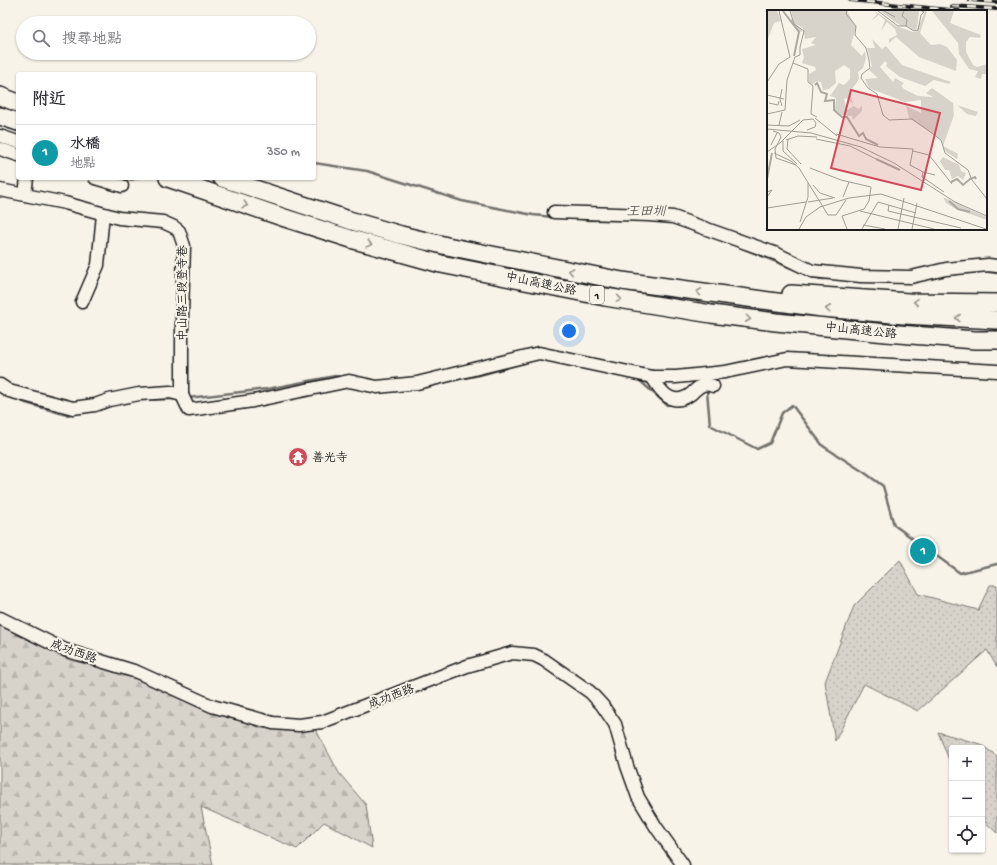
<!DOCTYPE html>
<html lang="zh-TW">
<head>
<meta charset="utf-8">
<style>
  :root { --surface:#fff; --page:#f2f2f3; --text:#2b2b33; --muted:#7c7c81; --line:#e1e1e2; --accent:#ea580c }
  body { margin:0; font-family:"Gochi Hand","LXGW WenKai TC",sans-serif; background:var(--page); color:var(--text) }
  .controls { position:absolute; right:12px; bottom:12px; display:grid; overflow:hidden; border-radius:4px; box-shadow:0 1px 3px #0004 }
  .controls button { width:36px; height:36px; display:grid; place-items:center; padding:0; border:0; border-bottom:1px solid var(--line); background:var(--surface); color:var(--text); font:20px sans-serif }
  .you { position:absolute; left:569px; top:331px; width:14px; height:14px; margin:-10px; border:3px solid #fff; border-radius:50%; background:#1a73e8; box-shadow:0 0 0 6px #1a73e833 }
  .badge { display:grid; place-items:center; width:26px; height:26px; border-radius:50%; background:var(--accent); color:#fff; font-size:13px; font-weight:700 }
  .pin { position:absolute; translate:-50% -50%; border:2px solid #fff; box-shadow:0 1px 4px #0006 }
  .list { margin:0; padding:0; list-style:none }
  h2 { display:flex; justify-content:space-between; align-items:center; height:52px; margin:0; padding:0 16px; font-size:17px }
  h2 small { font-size:13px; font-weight:400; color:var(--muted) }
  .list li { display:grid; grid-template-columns:26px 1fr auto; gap:12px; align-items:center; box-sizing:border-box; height:56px; padding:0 16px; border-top:1px solid var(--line) }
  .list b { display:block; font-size:15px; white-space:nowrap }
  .list p { margin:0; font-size:13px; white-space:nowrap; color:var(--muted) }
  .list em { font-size:13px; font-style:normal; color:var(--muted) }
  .icon { flex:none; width:22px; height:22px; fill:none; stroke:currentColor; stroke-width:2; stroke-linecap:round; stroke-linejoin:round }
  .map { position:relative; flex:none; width:997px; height:865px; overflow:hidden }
  .search { position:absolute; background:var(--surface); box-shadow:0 1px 3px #0004; left:16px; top:16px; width:300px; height:44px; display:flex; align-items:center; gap:10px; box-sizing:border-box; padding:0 14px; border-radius:22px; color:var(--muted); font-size:15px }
  .panel { position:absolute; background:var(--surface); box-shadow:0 1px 3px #0004; left:16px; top:72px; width:300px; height:108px; border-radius:4px }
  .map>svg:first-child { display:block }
  .grass { fill:url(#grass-dots); stroke:#7a7874 }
  .forest { fill:url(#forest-firs); stroke:#7a7874 }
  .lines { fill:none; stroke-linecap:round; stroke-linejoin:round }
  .stream { stroke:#72716c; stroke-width:2.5 }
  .minor-casing { stroke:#1c1c1c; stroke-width:15 }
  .highway-casing { stroke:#1c1c1c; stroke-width:20 }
  .minor { stroke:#f7f3e8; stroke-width:12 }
  .highway { stroke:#f7f3e8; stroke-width:17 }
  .rail-casing { stroke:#1c1c1c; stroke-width:4 }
  .rail { stroke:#f7f3e8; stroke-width:2.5; stroke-dasharray:8; stroke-linecap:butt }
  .oneway { stroke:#94928c }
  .labels { text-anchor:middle; stroke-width:4; stroke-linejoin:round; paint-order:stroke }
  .shield { fill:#f7f3e8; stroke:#5e5c59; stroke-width:1 }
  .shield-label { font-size:11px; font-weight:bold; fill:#1c1c1c }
  .street-label { font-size:12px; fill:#1c1c1c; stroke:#f7f3e8 }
  .poi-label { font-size:12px; fill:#1c1c1c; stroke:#f7f3e8; text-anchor:start }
  .water-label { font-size:13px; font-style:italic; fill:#565452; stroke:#f7f3e8 }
  .inset-river { fill:none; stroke:#aca9a2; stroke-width:2 }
  .inset-road { fill:none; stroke:#9f9d96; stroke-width:1 }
  .view { fill:#d1495b; fill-opacity:0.15; stroke:#d1495b; stroke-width:2 }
  .inset-edge { fill:none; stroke:#1c1c1c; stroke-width:2 }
</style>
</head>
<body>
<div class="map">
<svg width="997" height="865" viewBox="0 0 997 865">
  <defs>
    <pattern id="grass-dots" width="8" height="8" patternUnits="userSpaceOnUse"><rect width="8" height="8" fill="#d7d3cb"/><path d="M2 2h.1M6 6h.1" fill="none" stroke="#b8b5ae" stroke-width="1.8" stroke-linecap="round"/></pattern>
    <pattern id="forest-firs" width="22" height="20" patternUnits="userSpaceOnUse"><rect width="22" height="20" fill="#d7d3cb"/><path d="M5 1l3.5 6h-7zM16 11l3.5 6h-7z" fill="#b8b5ae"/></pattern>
  </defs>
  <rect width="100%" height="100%" fill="#f7f3e8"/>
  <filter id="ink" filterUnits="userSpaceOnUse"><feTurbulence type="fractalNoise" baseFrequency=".025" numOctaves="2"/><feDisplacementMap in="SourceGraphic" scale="8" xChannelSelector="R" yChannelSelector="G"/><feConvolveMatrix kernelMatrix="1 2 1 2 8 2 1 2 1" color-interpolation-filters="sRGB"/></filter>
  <g filter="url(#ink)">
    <g class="grass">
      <path d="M 900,560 L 918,594 L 978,610 L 990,585 L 997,585 L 997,667 L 987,650 L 918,711 L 864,684 L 835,741 L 825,682 L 854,606 Z"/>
      <path d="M 938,732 L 980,744 L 997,756 L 997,833 L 982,819 L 982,748 L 952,748 L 952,767 Z"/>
    </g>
    <path class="forest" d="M 0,626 L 70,660 L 145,677 L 260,728 L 316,730 L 339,773 L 366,805 L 372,848 L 324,822 L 297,849 L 201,807 L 213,865 L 0,865 Z"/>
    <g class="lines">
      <g class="stream">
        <path d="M 314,163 L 367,171 L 462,201 L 533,215 L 553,217"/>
        <path d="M 123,178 L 129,180 L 139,178"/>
        <path d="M 572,218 L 589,220 L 619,220"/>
        <path d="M 737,246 L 806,274"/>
        <path d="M 981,271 L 997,273"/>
        <path d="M 810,276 L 816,279 L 831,279"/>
        <path d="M 459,379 L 480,375 L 528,362"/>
        <path d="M 638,379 L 667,405 L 673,404"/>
        <path d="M 703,390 L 707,391 L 710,425 L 757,449 L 770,443 L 782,413 L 792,405 L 823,446 L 865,473 L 883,486 L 894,525 L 960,573 L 997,564"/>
        <path d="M 188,398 L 267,389 L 335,376 L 345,377"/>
        <path d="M 17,399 L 26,403 L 67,415 L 75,413"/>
        <path d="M 140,400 L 177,399"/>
      </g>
      <g class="minor-casing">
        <g id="minor">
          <path d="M 0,136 L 18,142"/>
          <path d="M 0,149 L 18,155"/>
          <path d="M 27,178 L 25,195 L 65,203 L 119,218 L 163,222 L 174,227 L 179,231 L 184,246 L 182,316 L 182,395 L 189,410 L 253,401 L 349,381 L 377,387 L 417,383 L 539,353 L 652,377 L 676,377 L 725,372 L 787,359 L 997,371"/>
          <path d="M 95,178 L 122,186"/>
          <path d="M 0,190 L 25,195"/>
          <path d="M 554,212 L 649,215 L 673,217 L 777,254 L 812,271 L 861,276 L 911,277 L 946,269 L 988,265 L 997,266"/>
          <path d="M 82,302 L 98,265 L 103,214"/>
          <path d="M 652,377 C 661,392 672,408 691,394 C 694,391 699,386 703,385 C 706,384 710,385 713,386"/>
          <path d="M 0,385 L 9,391 L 73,408 L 95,405 L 109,400 L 139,394 L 170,392 L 182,395"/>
          <path d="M 0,618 L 65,650 L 137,672 L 212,706 L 273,723 L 299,725 L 322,722 L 467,666 L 512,653 L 534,655 L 544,660 L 590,692 L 602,705 L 615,724 L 627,766 L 638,797 L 656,827 L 683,865"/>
        </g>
      </g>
      <g class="highway-casing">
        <g id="highway">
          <path d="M 0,96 L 18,103"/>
          <path d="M 0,116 L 18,122"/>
          <path d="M 168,178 L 285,218 L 351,239 L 441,264 L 605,297 L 711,314 L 776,322 L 886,333 L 975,340 L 997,340"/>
          <path d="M 222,178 L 349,220 L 401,235 L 447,246 L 622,281 L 822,308 L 904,315 L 997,320"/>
          <path d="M 791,294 L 909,302 L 997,303"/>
        </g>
      </g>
      <use href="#minor" class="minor"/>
      <use href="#highway" class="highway"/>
      <g class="rail-casing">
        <g id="rail">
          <path d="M 850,0 L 959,11"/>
          <path d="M 969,0 L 997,2"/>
          <path d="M 952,6 L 997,9"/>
        </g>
      </g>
      <use href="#rail" class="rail"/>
    </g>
    <defs><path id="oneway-chevron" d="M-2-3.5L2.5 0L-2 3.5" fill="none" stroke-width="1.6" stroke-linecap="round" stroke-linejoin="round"/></defs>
    <g class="oneway">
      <use href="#oneway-chevron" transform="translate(245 205) rotate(18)"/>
      <use href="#oneway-chevron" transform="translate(369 244) rotate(15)"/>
      <use href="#oneway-chevron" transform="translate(571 271) rotate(-169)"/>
      <use href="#oneway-chevron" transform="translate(699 292) rotate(-172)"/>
      <use href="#oneway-chevron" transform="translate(619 299) rotate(9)"/>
      <use href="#oneway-chevron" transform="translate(916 302) rotate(-179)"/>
      <use href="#oneway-chevron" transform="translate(828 309) rotate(-175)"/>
      <use href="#oneway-chevron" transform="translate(958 318) rotate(-177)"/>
      <use href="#oneway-chevron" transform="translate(748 319) rotate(7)"/>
    </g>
  </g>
  <defs>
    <g id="temple-disc" transform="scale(1)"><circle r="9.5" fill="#d1495b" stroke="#f7f3e8"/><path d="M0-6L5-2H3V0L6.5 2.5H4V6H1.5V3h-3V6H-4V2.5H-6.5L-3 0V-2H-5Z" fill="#fff"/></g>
  </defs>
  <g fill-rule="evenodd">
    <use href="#temple-disc" x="298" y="457"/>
  </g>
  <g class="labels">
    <rect class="shield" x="590" y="286" width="14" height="18" rx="3"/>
    <g class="shield-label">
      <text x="597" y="299">1</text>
    </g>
    <g class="street-label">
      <text transform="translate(541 283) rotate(12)" y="4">中山高速公路</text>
      <text transform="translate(182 293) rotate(-90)" y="4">中山路三段登寺巷</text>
      <text transform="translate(861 330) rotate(6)" y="4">中山高速公路</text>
      <text transform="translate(74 651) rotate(20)" y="4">成功西路</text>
      <text transform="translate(391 696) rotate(-21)" y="4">成功西路</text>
    </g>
    <g class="poi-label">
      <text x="312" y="461">善光寺</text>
    </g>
    <g class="water-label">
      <text x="646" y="215">王田圳</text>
    </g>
  </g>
  <g transform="translate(767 10)">
    <rect width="220" height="220" fill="#f7f3e8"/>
    <path d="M 24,1 L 80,1 L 89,17 L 84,35 L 95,46 L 98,41 L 99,48 L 96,58 L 91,62 L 92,69 L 83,82 L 86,94 L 79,88 L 77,89 L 80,100 L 87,96 L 92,99 L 95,95 L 95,101 L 86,110 L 85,106 L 75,105 L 68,100 L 69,88 L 63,86 L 72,73 L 77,75 L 83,69 L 83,59 L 77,55 L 68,61 L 69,73 L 62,79 L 56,80 L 54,72 L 49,71 L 45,75 L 42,73 L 42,64 L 49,60 L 48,57 L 35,53 L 37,48 L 35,39 L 49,35 L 44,33 L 49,27 L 38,29 L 36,18 L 29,14 L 36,21 L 32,22 L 22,10 L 26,9 Z" fill="#d7d3cb"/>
    <path d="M 0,1 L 10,1 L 14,11 L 7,13 L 0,31 ZM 108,1 L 129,16 L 146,22 L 149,22 L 157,4 L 153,1 L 160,1 L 153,23 L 164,35 L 173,34 L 180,37 L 190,50 L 189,61 L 152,47 L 129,27 L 122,33 L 122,29 L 130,25 L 128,19 L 120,12 L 114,21 L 118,10 L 112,5 L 104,11 L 110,4 ZM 165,1 L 187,1 L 183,13 L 214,25 L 213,28 L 203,27 L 199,32 L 199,42 L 206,55 L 210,57 L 220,54 L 220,64 L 215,64 L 214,69 L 208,67 L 211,61 L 202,59 L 192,44 L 191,33 ZM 105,29 L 115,39 L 119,36 L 135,55 L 184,72 L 182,74 L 167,70 L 158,76 L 133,67 L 119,56 L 120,53 L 118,51 L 113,57 L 126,72 L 128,68 L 137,73 L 134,76 L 137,79 L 151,86 L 166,87 L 159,83 L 165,78 L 186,93 L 187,105 L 176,136 L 191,144 L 190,149 L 178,141 L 176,137 L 175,130 L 142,108 L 139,96 L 154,103 L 154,90 L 138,92 L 102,78 L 98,69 L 111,68 L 102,60 L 105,56 L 100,38 L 108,38 ZM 176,187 L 220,207 L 220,210 L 189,199 L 179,193 Z" fill="#d7d3cb"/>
    <path d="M 113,1 L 152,1 L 150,18 L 148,21 L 140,16 L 134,16 ZM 176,147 L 192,155 L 194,161 L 199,163 L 196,170 L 191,166 L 185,169 L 182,160 L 178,160 L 173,151 Z" fill="#d7d3cb"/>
    <path d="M 190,95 L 211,102 L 209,106 L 200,104 Z" fill="#d7d3cb"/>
    <path class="inset-river" d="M 16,1 L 32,22 L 27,46M 48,75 L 50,73 L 54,82 L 60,84 L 58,91 L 67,90 L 67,100 L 75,107 L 80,107 L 92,126 L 96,123 L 99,129 L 111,135M 109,149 L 133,160M 0,169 L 5,143M 184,172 L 190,169 L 196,175 L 203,169 L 208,167 L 209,169M 182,191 L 191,199 L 203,202"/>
    <path class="inset-road" d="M 80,1 L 79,4 L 89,16 L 88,25 L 99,38 L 102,50 L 103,58 L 95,64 L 94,68 L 101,78 L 110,84 L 116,105 L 122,110 L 145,109 L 162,121 L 174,130 L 178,143 L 201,160 L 205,170 L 220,189M 111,1 L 131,16 L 139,16M 117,1 L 128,7M 137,1 L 135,6 L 140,10 L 139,16 L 147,21 L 151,20 L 154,5 L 157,2 L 155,1M 26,53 L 41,59 L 41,72 L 46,76 L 44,104 L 50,107M 0,72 L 12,54 L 23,47 L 12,1M 0,85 L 17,89M 2,93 L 11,95 L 12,91M 15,96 L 13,89 L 15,79M 0,104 L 18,100 L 20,70 L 28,47 L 33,45 L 33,37 L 37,21 L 27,14 L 23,1M 48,108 L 70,126M 0,115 L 22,116 L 33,110M 12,115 L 15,102M 0,119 L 44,123 L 94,137 L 127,153 L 188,192 L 220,206M 6,121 L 12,123 L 14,127 L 8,139 L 9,148 L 29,155M 69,124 L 113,137 L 146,139 L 143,155 L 156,162 L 155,167 L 164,173M 49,129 L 83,136 L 109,149M 19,130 L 31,126 L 50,127M 21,130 L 20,139 L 34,154M 16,131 L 16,141 L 30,154M 4,135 L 10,123M 146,141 L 162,145 L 185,174M 0,142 L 13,133 L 36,110 L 46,109 L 49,113 L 48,117 L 40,120M 7,143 L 24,151 L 32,158 L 61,205 L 69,205 L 79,190M 43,158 L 74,170 L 104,177 L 102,191 L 97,199 L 75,206 L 80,219M 156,162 L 168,165M 164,173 L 177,182M 46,175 L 53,183 L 68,188M 0,182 L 5,180 L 0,187M 76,187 L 82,172M 41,192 L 66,188M 122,195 L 121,201 L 194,218M 0,198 L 39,192M 93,201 L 167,219M 33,212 L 41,187 L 41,173M 96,215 L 118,219M 32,219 L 39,207 L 53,197 L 82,188 L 114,184 L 219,219M 95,219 L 111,192 L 149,203M 131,219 L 137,188M 145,219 L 150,193"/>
    <path class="view" d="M 84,80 L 173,103 L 154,180 L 64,158 Z"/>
    <rect width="220" height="220" class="inset-edge"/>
  </g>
</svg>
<div class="controls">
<button>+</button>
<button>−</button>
<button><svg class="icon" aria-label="locate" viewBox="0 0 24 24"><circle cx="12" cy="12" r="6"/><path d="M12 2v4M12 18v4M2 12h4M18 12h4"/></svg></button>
</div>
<div class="you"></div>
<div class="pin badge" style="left:923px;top:551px;background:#0f9aa8">1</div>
<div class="search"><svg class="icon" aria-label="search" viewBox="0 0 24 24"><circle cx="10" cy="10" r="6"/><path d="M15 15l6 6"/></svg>搜尋地點</div>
<section class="panel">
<h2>附近<small></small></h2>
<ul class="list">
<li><span class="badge" style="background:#0f9aa8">1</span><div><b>水橋</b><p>地點</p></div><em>350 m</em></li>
</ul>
</section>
</div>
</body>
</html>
